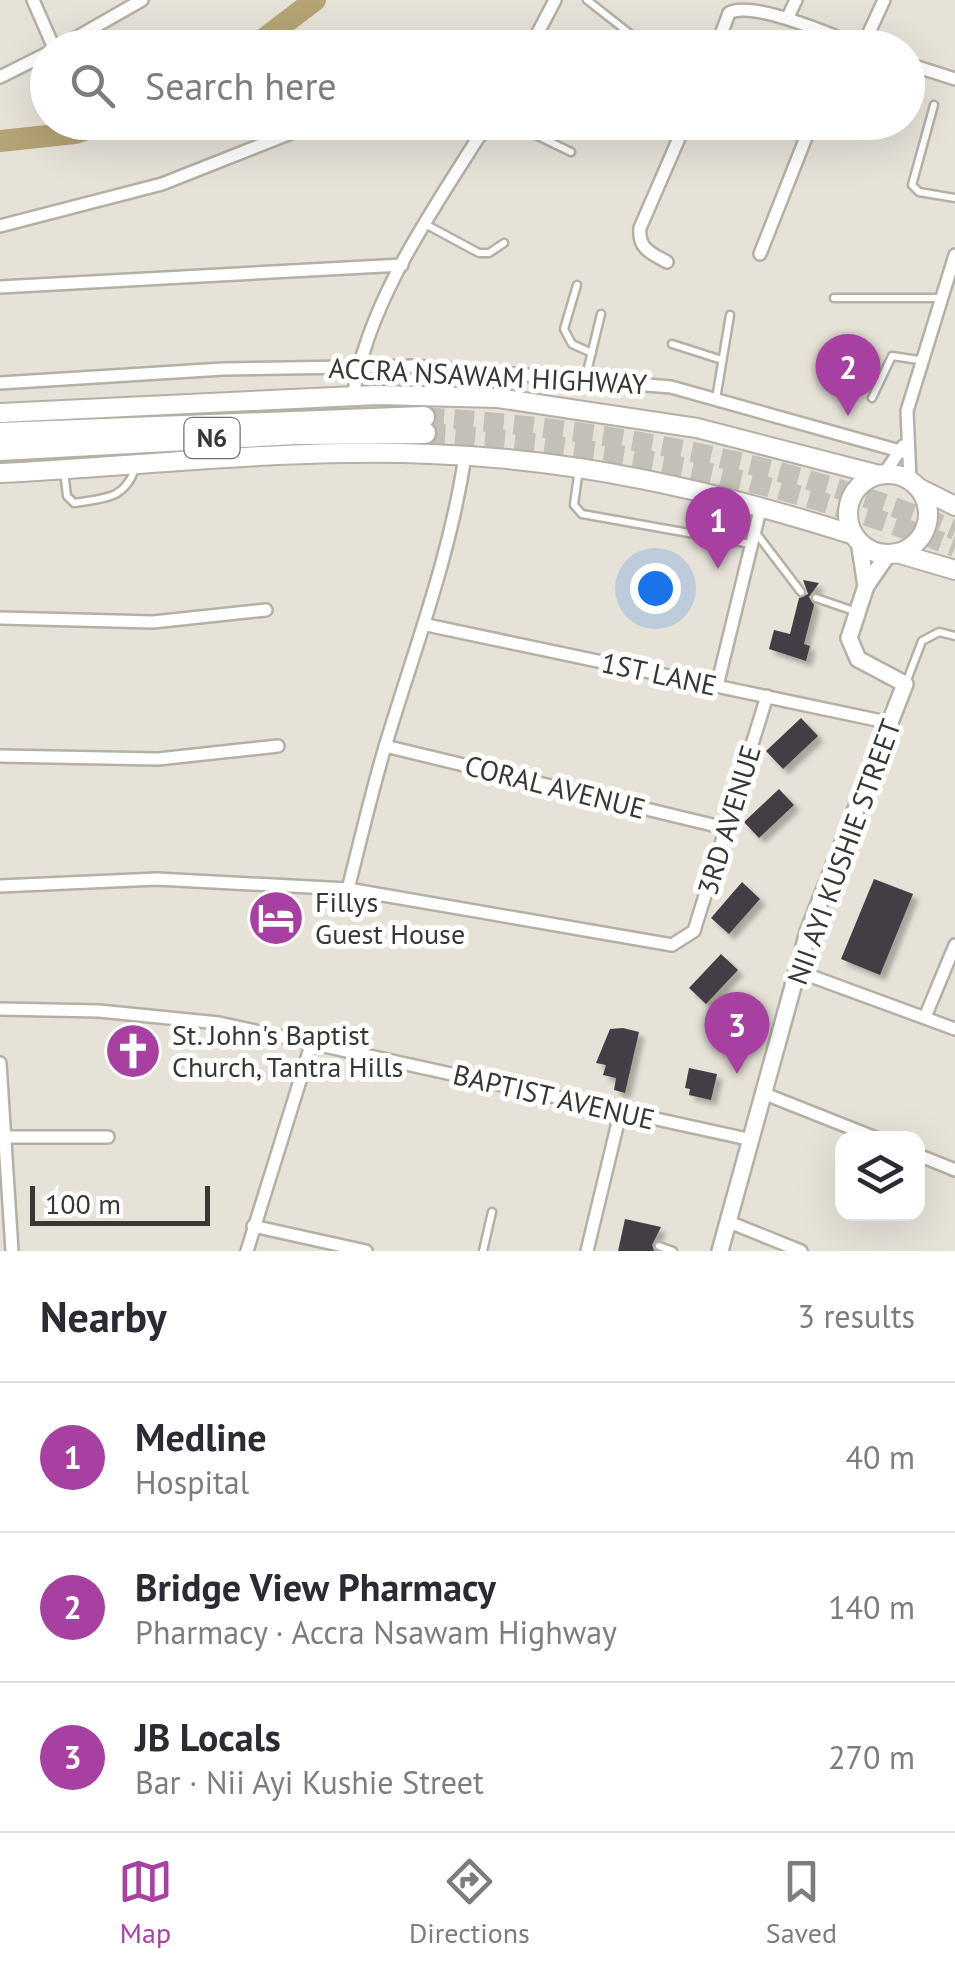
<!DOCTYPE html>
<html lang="en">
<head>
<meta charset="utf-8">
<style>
  :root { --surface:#fff; --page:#f2f2f3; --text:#2b2b33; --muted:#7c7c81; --line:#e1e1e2; --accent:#a840a2 }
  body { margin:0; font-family:"PT Sans",sans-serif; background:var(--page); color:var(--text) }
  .controls { position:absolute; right:30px; bottom:30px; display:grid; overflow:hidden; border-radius:20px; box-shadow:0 10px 40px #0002 }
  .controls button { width:90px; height:90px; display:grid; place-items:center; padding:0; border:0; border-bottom:2px solid var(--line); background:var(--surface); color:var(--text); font:50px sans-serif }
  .scale { position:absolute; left:30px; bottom:25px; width:180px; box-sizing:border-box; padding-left:10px; border:5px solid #383733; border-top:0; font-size:28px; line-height:35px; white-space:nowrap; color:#383733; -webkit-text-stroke:8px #fff; paint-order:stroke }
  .you { position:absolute; left:655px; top:588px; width:35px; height:35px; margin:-25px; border:8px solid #fff; border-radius:50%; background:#1a73e8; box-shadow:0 0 0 15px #1a73e833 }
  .badge { display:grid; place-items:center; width:65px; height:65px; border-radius:50%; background:var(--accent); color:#fff; font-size:32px; font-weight:700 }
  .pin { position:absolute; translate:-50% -82px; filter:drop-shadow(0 2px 5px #0008) }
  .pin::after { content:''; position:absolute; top:52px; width:35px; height:30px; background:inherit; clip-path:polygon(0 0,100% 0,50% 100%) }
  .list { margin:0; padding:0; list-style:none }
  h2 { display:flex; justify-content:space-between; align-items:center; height:130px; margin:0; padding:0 40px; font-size:42px }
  h2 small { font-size:32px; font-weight:400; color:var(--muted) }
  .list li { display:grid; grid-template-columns:65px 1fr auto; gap:30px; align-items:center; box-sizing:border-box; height:150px; padding:0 40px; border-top:2px solid var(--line) }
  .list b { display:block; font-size:38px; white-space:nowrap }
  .list p { margin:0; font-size:32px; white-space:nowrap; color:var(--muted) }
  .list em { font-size:32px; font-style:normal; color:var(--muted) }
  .icon { flex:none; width:55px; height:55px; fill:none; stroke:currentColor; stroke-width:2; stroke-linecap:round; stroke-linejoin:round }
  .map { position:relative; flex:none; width:955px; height:1251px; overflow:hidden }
  .search { position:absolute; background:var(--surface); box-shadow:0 10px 40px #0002; left:30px; right:30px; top:30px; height:110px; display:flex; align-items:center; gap:25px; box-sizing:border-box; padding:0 35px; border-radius:55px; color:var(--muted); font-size:38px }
  .sheet { height:580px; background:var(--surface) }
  nav { display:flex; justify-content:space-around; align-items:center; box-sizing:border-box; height:140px; border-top:2px solid var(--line); background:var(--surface); font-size:28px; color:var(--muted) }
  nav a { display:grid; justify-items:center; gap:5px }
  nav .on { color:var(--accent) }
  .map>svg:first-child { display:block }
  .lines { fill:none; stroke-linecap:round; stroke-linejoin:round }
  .river { stroke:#b4a374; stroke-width:22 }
  .building { fill:#443d44; filter:url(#shadow) }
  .trunk-tunnel { stroke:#c3c0b7; stroke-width:20; stroke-dasharray:20 10; stroke-linecap:butt }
  .service-casing { stroke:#b4b0a6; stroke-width:11 }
  .minor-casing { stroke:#b4b0a6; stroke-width:16 }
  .tertiary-casing { stroke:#b4b0a6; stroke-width:20 }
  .secondary-casing { stroke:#b4b0a6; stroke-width:22 }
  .trunk-casing { stroke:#b4b0a6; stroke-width:25 }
  .service { stroke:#fff; stroke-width:6 }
  .minor { stroke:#fff; stroke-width:11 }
  .tertiary { stroke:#fff; stroke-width:15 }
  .secondary { stroke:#fff; stroke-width:18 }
  .trunk { stroke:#fff; stroke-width:20 }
  .labels { text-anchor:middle; stroke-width:10; stroke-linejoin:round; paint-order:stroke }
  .shield { fill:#fff; stroke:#747370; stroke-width:2.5 }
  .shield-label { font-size:25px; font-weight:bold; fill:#383733 }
  .street-label { font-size:28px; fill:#383733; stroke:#fff }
  .poi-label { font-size:28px; fill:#383733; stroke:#fff; text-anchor:start }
</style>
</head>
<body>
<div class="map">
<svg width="955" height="1251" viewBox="0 0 955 1251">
  <defs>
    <filter id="shadow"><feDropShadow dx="5.5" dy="5.5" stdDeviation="2.5" flood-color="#0004"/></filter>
  </defs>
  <rect width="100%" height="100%" fill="#e6e2d8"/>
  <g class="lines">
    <g class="river">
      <path d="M 252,48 L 315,0"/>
      <path d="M 0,141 L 75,133 L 108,122"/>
    </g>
  </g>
  <g class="building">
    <path d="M 803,580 L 819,583 L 809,597 L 814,605 L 804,644 L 810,646 L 806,661 L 769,649 L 774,630 L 790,634 L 799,598 L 808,594 Z"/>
    <path d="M 801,718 L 818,736 L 783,769 L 766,751 Z"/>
    <path d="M 779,789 L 794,805 L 759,838 L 744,822 Z"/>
    <path d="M 874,879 L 913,894 L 880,975 L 841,959 Z"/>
    <path d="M 742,882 L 760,899 L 729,934 L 711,918 Z"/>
    <path d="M 721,954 L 738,970 L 706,1004 L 689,988 Z"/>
    <path d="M 623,1028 L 639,1032 L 625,1093 L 614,1090 L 616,1078 L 603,1075 L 606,1065 L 596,1063 L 610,1029 Z"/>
    <path d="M 689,1068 L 717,1074 L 711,1100 L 689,1095 L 690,1089 L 685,1088 Z"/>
    <path d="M 625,1219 L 661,1227 L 652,1245 L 654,1251 L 618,1251 Z"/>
  </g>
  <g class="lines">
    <g class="trunk-tunnel">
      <path d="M 424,417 C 608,429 783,461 955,530"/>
      <path d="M 425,433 C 617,446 775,479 955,547"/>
    </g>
    <g class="service-casing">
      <g id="service">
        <path d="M 587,0 L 638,40"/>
        <path d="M 934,105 L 912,185 L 919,192 L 955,198"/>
        <path d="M 509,122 L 571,152"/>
        <path d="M 425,224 L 479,253 L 489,253 L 504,243"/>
        <path d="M 577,285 L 564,329 L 572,344 L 592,353"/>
        <path d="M 834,298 L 942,298"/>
        <path d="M 672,344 L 722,360"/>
        <path d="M 585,380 L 601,314"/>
        <path d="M 872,398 L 892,356 L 919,360"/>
        <path d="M 716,399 L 730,315"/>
        <path d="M 579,468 L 574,505 L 582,514 L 751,544"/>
        <path d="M 64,471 L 67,496 L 74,503 C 104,498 124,500 135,469"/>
        <path d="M 756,533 L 801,592"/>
        <path d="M 816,598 L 854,611"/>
        <path d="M 906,683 L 922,641 L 939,632 L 955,636"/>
        <path d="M 659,1246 L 673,1251"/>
        <path d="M 483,1251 L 492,1212"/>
      </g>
    </g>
    <g class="minor-casing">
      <g id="minor">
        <path d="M 33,0 L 54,48"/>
        <path d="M 788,17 L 796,0"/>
        <path d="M 58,48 L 142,0"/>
        <path d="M 530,48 L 555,0"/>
        <path d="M 716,48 L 729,13 C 752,0 836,36 862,48 L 884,0"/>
        <path d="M 908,64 L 955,79"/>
        <path d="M 0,77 L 48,53"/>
        <path d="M 444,122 L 481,135"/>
        <path d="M 0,226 L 162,184 L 319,122"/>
        <path d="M 760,254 L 812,122"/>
        <path d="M 667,262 C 651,253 638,249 640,228 L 686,122"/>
        <path d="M 0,287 L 402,265"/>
        <path d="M 0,383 L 223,369 L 415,366 L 671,387 L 907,453"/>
        <path d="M 353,396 C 369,297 436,206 488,122"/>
        <path d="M 884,474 L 903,446"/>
        <path d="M 910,480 L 907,411 L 955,255"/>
        <path d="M 0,618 L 153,622 L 266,610"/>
        <path d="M 427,625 L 891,723"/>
        <path d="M 717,686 L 761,506"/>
        <path d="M 385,746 L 725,828"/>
        <path d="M 0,756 L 158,759 L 278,746"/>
        <path d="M 0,886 L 157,879 L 348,889 L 672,945 L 694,931 L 767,696"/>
        <path d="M 348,889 C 360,842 371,794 385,747 C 414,650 450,557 465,456"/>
        <path d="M 797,971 L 955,1029"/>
        <path d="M 0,1009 L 99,1011 L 219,1023 L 752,1140"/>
        <path d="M 925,1017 L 955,945"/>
        <path d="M 0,1063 L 12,1251"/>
        <path d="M 765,1094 L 876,1138"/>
        <path d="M 0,1137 L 108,1137"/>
        <path d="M 918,1155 L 955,1170"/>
        <path d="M 729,1222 L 801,1251"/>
        <path d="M 253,1226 L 366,1251"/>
        <path d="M 247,1251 L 312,1042"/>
        <path d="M 587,1251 L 620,1114"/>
      </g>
    </g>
    <g class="tertiary-casing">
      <g id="tertiary">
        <path d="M 859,541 L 866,586"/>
        <path d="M 720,1251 L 808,932 L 905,684 L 858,659 L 849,638 L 866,586 L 888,554"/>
      </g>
    </g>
    <g class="secondary-casing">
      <g id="secondary">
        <path d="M 0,413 L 377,395 L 498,398 L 697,428 L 879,475"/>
        <path d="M 0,473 C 144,466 288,448 431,454 C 578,459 715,491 854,535"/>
        <circle cx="888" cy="514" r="40"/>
        <path d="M 919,488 L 955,506"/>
        <path d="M 897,553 L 955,570"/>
      </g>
    </g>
    <g class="trunk-casing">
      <g id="trunk">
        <path d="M 0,433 L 424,417"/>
        <path d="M 0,450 L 296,434 L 425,433"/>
      </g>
    </g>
    <use href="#service" class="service"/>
    <use href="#minor" class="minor"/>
    <use href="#tertiary" class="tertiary"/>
    <use href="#secondary" class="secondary"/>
    <use href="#trunk" class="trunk"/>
  </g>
  <defs>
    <g id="hotel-disc" transform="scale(2.875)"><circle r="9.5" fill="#a840a2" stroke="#fff"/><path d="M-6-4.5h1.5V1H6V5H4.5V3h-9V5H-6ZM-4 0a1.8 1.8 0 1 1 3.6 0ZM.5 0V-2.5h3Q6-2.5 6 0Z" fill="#fff"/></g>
    <g id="church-disc" transform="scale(2.875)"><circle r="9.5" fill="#a840a2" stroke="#fff"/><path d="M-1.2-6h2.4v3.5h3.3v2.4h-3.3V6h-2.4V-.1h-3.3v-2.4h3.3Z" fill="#fff"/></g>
  </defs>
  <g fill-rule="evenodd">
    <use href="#hotel-disc" x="276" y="918"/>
    <use href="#church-disc" x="133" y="1051"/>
  </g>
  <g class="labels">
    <rect class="shield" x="184.5" y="418" width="55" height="40" rx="8"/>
    <g class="shield-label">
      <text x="212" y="447">N6</text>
    </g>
    <g class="street-label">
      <text transform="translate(488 376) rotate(3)" y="10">ACCRA NSAWAM HIGHWAY</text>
      <text transform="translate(659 674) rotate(12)" y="10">1ST LANE</text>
      <text transform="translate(555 787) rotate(14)" y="10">CORAL AVENUE</text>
      <text transform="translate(729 820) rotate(-73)" y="10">3RD AVENUE</text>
      <text transform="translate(844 852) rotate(-70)" y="10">NII AYI KUSHIE STREET</text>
      <text transform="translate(554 1097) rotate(13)" y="10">BAPTIST AVENUE</text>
    </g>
    <g class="poi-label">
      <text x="315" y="912">Fillys<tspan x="315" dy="32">Guest House</tspan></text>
      <text x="172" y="1045">St. John's Baptist<tspan x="172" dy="32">Church, Tantra Hills</tspan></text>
    </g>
  </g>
</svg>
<div class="controls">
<button><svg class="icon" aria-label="layers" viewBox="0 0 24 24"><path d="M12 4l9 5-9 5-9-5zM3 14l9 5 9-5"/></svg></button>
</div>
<div class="scale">100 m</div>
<div class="you"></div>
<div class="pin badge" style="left:718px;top:569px">1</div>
<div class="pin badge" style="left:848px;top:416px">2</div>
<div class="pin badge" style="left:737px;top:1074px">3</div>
<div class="search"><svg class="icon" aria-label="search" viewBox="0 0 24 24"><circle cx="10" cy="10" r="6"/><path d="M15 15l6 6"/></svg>Search here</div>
</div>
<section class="sheet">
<h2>Nearby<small>3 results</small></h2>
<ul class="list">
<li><span class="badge">1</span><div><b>Medline</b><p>Hospital</p></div><em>40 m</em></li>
<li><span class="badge">2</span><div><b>Bridge View Pharmacy</b><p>Pharmacy · Accra Nsawam Highway</p></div><em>140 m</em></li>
<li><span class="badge">3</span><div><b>JB Locals</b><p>Bar · Nii Ayi Kushie Street</p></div><em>270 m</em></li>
</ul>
</section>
<nav>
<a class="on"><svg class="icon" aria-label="map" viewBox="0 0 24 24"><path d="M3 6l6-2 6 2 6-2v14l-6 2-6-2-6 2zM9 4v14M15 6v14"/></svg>Map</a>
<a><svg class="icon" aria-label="directions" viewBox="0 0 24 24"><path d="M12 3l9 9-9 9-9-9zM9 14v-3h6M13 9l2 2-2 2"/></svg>Directions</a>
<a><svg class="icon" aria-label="saved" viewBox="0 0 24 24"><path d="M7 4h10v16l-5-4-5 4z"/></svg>Saved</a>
</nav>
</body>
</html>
